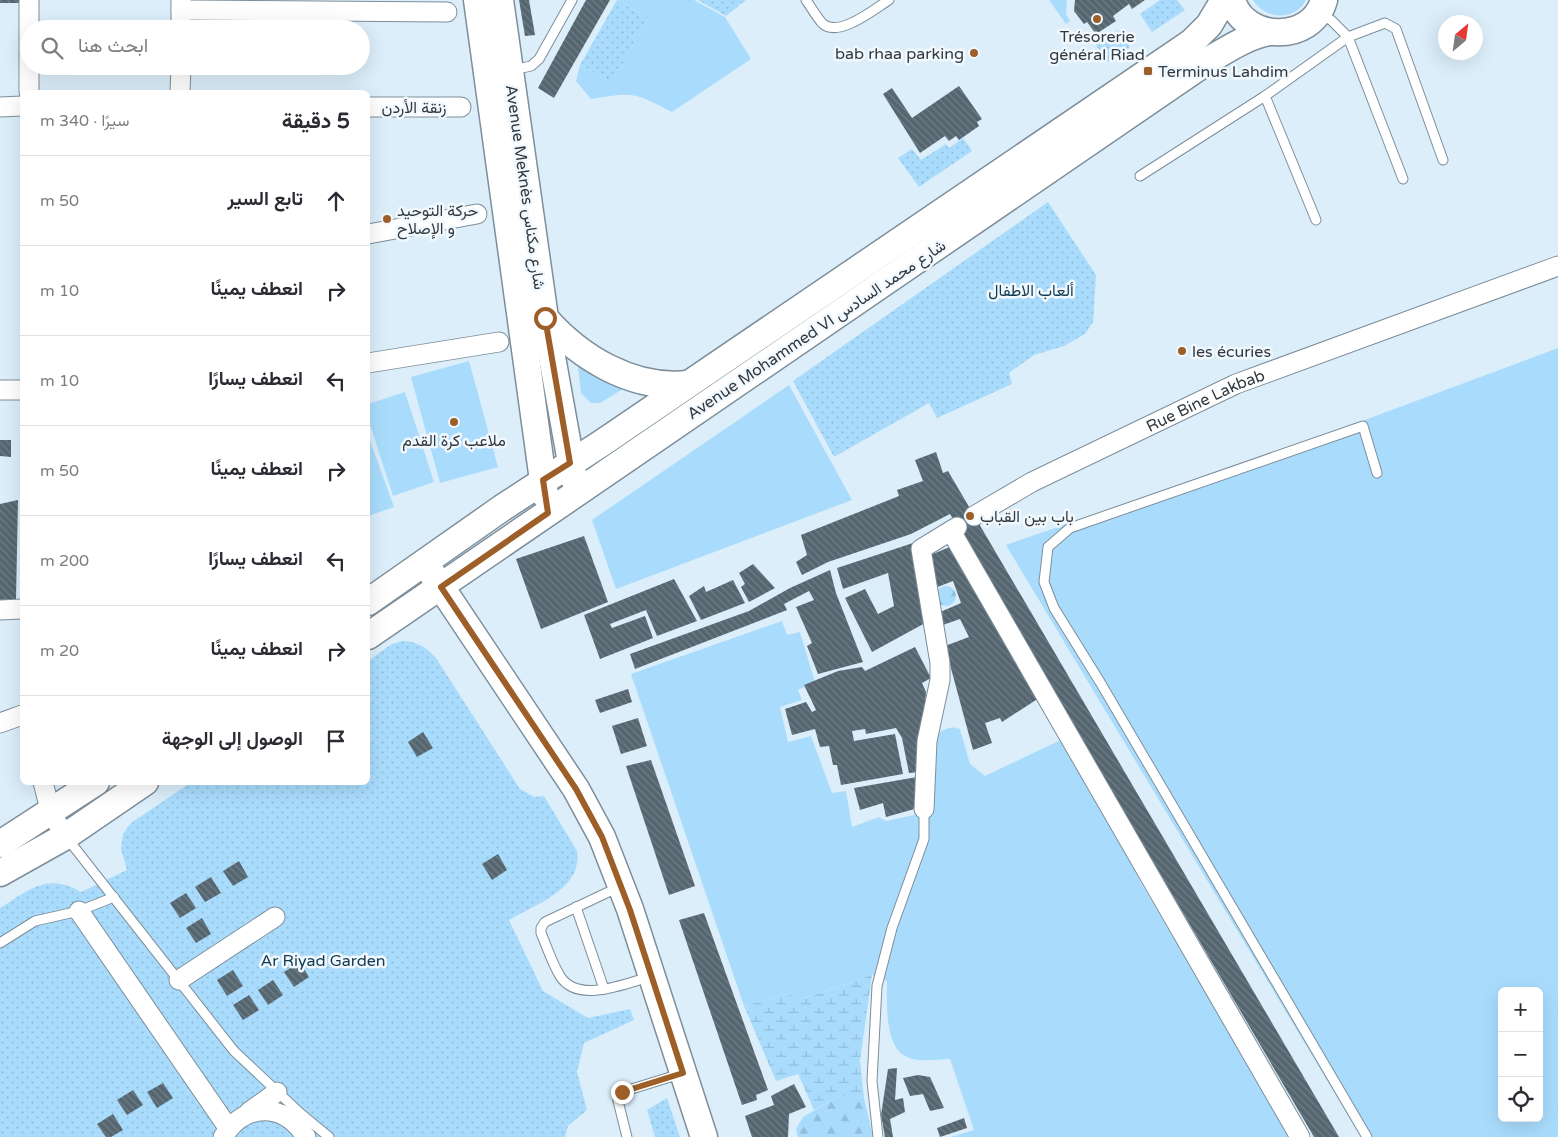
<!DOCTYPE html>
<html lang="ar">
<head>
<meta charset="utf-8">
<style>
  :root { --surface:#fff; --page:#f2f2f3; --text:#2b2b33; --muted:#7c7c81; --line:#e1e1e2 }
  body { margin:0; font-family:"Varela Round",Vazirmatn,sans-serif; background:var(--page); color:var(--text); direction:rtl }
  .controls { position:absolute; right:15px; bottom:15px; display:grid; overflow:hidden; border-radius:8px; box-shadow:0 5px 20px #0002 }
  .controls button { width:45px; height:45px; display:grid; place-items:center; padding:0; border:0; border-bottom:1px solid var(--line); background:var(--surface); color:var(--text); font:25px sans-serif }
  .compass { position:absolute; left:1438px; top:15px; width:45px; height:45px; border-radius:50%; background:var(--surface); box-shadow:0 5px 20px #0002; rotate:29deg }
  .stop { position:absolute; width:15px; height:15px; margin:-11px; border:4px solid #9e5e28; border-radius:50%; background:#fff }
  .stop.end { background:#9e5e28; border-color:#fff; box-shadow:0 1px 5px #0008 }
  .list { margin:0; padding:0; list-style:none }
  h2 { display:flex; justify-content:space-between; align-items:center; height:65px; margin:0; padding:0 20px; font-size:21px }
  h2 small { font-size:16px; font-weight:400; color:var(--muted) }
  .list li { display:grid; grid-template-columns:32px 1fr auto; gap:15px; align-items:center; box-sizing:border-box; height:90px; padding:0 20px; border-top:1px solid var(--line) }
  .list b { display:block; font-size:19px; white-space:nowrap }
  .list em { font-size:16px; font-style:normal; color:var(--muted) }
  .icon { flex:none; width:28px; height:28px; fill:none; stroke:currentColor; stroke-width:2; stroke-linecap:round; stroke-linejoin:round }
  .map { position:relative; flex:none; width:1558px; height:1137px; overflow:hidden; direction:ltr }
  .search { position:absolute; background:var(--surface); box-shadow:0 5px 20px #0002; left:20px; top:20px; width:350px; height:55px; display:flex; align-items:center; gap:12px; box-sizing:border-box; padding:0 18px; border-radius:28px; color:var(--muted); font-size:19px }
  .panel { position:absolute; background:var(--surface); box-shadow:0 5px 20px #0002; left:20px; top:90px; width:350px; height:695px; border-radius:8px; direction:rtl }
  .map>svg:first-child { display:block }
  .grass { fill:#a9dcfc; fill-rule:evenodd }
  .forest { fill:url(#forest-firs) }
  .wetland { fill:url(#wetland-marsh) }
  .park { fill:url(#park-dots) }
  .building { fill:url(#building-back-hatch) }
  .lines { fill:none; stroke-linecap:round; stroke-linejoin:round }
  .lane-casing { stroke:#7d8e9a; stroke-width:11 }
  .street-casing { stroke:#7d8e9a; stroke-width:21 }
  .secondary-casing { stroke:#7d8e9a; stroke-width:29 }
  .lane { stroke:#fff; stroke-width:9 }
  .street { stroke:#fff; stroke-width:19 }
  .secondary { stroke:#fff; stroke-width:26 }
  .route { stroke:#9e5e28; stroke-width:6 }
  .poi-dot { fill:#9e5e28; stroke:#f2f9fe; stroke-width:2 }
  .labels { text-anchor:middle; stroke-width:5; stroke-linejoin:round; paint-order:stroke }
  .poi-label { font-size:16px; fill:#323a3f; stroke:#f2f9fe; text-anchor:start }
  .street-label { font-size:16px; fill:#323a3f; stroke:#f2f9fe }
  .park-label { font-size:16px; fill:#113a50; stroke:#f2f9fe }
</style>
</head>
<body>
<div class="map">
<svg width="1558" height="1137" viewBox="0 0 1558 1137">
  <defs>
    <pattern id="forest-firs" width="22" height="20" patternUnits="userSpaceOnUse" patternTransform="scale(1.25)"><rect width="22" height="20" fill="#a9dcfc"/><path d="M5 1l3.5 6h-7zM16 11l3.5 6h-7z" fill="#92bed9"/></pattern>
    <pattern id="wetland-marsh" width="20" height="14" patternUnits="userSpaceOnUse" patternTransform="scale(1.25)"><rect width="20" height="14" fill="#a9dcfc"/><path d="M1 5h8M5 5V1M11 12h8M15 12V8" fill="none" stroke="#92bed9"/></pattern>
    <pattern id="park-dots" width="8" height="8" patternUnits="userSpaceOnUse" patternTransform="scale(1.25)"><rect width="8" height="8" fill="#a9dcfc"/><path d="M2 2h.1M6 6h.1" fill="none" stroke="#92bed9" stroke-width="1.8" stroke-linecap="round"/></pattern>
    <pattern id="building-back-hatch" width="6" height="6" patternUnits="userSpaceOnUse" patternTransform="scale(1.25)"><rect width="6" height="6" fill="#556670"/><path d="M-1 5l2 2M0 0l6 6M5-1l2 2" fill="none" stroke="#707e85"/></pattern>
  </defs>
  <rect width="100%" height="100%" fill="#dbeefa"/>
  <g class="grass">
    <path d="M 617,0 L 694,0 L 725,17 L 751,59 L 672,112 C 634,92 633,92 591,99 L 576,81 L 580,65 L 612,83 L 648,18 Z"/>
    <path d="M 1049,0 L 1067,0 L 1066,14 L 1070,21 L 1066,24 Z"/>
    <path d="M 1253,0 L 1306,0 C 1295,21 1265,20 1253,0 Z"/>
    <path d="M 1558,348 L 1558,1137 L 1361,1137 L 1006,545 L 1346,427 ZM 1502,991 L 1539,991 L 1539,1118 L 1502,1118 Z"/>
    <path d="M 469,361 L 498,467 L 440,483 L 411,377 Z"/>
    <path d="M 578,366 L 598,378 L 623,389 L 600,403 L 591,403 L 581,393 Z"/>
    <path d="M 789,385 L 852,500 L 616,589 L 592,520 Z"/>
    <path d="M 405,392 L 434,482 L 393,496 L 368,418 L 368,404 Z"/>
    <path d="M 368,435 L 394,507 L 368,516 Z"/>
    <path d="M 782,621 L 787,635 L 800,632 L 815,682 L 798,690 L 802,700 L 780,707 L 788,742 L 811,736 L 832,793 L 846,791 L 852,827 L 879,817 L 886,821 L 933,811 L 930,782 L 935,736 C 944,729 950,725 960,729 L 970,764 L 985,776 L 1065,738 L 1141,883 L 1290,1137 L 951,1137 L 974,1130 L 950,1059 C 937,1059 919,1063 907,1057 C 884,1047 887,1002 887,981 L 872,975 L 801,999 L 788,994 L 744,1006 L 631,674 Z"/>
  </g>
  <g class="forest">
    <circle cx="946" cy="596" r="10"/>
    <path d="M 839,1096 L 864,1098 L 873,1137 L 798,1137 L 796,1129 L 803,1117 Z"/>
  </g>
  <path class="wetland" d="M 872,975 L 860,1061 L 864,1098 L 839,1096 L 814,1110 L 798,1074 L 776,1081 L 744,1006 L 788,994 L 802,999 Z"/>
  <g class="park">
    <path d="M 617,0 L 648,18 L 612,83 L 580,65 Z"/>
    <path d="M 698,0 L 746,0 L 726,16 Z"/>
    <path d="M 1160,0 L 1177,0 L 1185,10 L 1152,32 L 1140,14 Z"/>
    <path d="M 1118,30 L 1130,47 L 1107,62 L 1096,45 Z"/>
    <path d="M 963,138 L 972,151 L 919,187 L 898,158 L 912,149 L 921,160 L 946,144 L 949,148 Z"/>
    <path d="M 1048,202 L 1096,275 L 1093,322 L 1085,334 L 1064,346 L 1034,355 L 1009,373 L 1012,384 L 937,418 L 929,403 L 834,457 L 793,381 Z"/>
    <path d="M 403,641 C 418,642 426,647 436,658 L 520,789 L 534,797 L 544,796 L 577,851 C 583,889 536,904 509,920 L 543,991 L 588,1018 L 630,1009 L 634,1020 L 584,1043 L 577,1072 L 587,1110 L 568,1126 L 565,1137 L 0,1137 L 0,908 C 29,890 47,872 81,892 L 127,870 L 121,849 L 123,834 L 131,823 L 190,783 L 368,782 L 368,661 L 392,644 Z"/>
    <path d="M 667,1098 L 680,1137 L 655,1137 L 647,1110 Z"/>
  </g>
  <g class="building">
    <rect x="0" y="0" width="19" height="3"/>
    <path d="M 519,0 L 529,0 L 535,35 L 525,36 Z"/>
    <path d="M 586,0 L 610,0 L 554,98 L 538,88 Z"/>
    <path d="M 1075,0 L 1145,0 L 1132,9 L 1129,4 L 1113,16 L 1116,21 L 1096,34 L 1087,22 L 1084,24 L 1074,11 Z"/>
    <path d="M 959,86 L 982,119 L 977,122 L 979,126 L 959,140 L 956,136 L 949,141 L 945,136 L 920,153 L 883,94 L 892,88 L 912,118 Z"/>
    <path d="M 0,440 L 11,440 L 11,457 L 0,456 Z"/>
    <path d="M 936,452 L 943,473 L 948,471 L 1339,1137 L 1314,1137 L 950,514 L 911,534 L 828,562 L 802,575 L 796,562 L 807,555 L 801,535 L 899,496 L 897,490 L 923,481 L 915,460 Z"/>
    <path d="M 18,500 L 16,599 L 0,600 L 0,504 Z"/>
    <path d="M 584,536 L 608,602 L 541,629 L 516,559 Z"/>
    <path d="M 913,543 L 920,562 L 927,622 L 872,652 L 845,598 L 865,589 L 878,614 L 894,606 L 888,573 L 843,589 L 837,568 Z"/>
    <path d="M 952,546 L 1039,698 L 1002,722 L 1000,718 L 985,723 L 992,743 L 973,750 L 945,646 L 969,637 L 960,619 L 940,626 L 938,613 L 961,603 L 953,581 L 935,588 L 928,556 Z"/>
    <path d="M 753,564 L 775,588 L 749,602 L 741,587 L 745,584 L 739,573 Z"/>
    <path d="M 830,570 L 836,593 L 863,662 L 818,674 L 807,646 L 812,643 L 796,607 L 814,600 L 809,591 L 784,604 L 787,610 L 635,669 L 630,654 L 749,611 L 790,588 Z"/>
    <path d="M 674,579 L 697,621 L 657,636 L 646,610 L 610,624 L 612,628 L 645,616 L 653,638 L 600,659 L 584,615 Z"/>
    <path d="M 733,580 L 745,603 L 701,620 L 689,596 L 704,586 L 706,592 Z"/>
    <path d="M 915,647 L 931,678 L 922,683 L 926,692 L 919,772 L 909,773 L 902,738 L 896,728 L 866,734 L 865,729 L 852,731 L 854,741 L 895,734 L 903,774 L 841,785 L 837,765 L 833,765 L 829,746 L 820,747 L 815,729 L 792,735 L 785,709 L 806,702 L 812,712 L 816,710 L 804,685 L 838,671 L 862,667 L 865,671 Z"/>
    <path d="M 628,689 L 632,702 L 600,713 L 595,700 Z"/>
    <path d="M 638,718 L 647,746 L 621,754 L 612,726 Z"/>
    <path d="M 423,732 L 433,748 L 417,757 L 408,742 Z"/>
    <path d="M 651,760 L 695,886 L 669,895 L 626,766 Z"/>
    <path d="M 917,777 L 918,808 L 886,817 L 883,803 L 860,810 L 854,788 Z"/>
    <path d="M 498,854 L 507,870 L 492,880 L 482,864 Z"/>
    <path d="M 239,861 L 248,877 L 233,886 L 223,871 Z"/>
    <path d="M 211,877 L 221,893 L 205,902 L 195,887 Z"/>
    <path d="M 186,893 L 196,908 L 180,918 L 170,903 Z"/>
    <path d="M 704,913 L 768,1090 L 756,1095 L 757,1100 L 742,1105 L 679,920 Z"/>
    <path d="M 202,918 L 211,934 L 196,943 L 186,928 Z"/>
    <path d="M 300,962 L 309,977 L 294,987 L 284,972 Z"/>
    <path d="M 233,970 L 243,986 L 227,996 L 217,980 Z"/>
    <path d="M 273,980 L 283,995 L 268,1005 L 258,990 Z"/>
    <path d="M 249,995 L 259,1010 L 243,1020 L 233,1005 Z"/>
    <path d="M 897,1068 L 895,1100 L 903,1098 L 905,1112 L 890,1119 L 893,1137 L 885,1137 L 881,1115 L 888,1069 Z"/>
    <path d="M 918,1075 L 930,1077 L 944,1108 L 930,1111 L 923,1094 L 910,1096 L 903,1078 Z"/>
    <path d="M 163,1083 L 173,1098 L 157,1108 L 147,1092 Z"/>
    <path d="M 794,1084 L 806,1107 L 789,1114 L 788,1137 L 752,1137 L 745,1116 L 774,1105 L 771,1096 Z"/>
    <path d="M 133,1090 L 143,1105 L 127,1115 L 117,1100 Z"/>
    <path d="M 113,1114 L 123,1130 L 111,1137 L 106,1137 L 97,1124 Z"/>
    <path d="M 964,1118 L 967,1128 L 940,1137 L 937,1128 Z"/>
  </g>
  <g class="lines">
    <g class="lane-casing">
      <g id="lane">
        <path d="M 806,0 C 811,7 816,16 822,23 C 838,39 874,9 889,0"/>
        <path d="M 1319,14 L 1331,20 L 1348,37 L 1403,179"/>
        <path d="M 513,70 L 531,66 L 539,59 L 572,0"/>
        <path d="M 1265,96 L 1316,220"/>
        <path d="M 1140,176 L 1265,96 L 1348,37 L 1385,23 L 1396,29 L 1443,160"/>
        <path d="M 67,838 L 234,1051 L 300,1113 L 329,1137"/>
        <path d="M 619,887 L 545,922 L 541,928 L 541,933 C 547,947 552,963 560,976 C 577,1004 625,984 649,977"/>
        <path d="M 576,907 L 604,989"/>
        <path d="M 0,943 L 35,921 L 79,911 L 114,897"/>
        <path d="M 627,1137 L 618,1101 L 622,1092 L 680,1074"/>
        <path d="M 878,1137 L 872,1081 L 877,986 L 892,928 L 924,839 L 924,809"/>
        <path d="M 1367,1137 L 1100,682 L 1054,608 L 1044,582 L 1048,547 L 1070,528 L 1363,426 L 1377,473"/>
      </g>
    </g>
    <g class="street-casing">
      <g id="street">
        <path d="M 29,0 L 29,92"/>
        <path d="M 181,10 L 447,12"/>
        <path d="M 181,29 L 181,0"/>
        <path d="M 180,92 L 181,66"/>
        <path d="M 0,107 L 22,106"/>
        <path d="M 368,107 L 461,107"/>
        <path d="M 368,234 L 477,214"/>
        <path d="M 368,363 L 499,342"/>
        <path d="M 0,390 L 22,390"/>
        <path id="s1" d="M 974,516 L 1032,482 L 1236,384 L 1558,266"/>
        <path d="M 951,531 L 1300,1137"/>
        <path d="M 0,610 L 22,609"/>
        <path d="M 0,723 L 22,715"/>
        <path d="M 43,782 L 51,814 L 66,836"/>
        <path d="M 924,809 L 927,741 L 940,680 L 940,663 L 921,549 L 957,527"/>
        <path d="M 79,911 L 227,1126"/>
        <path d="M 179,980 L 275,917"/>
        <path d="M 249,1112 L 277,1092"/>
        <path d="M 223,1137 C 245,1102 284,1102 306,1137"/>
      </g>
    </g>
    <g class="secondary-casing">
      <g id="secondary">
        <path d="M 477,0 L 545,495"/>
        <path d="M 500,0 L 545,318 L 574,479"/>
        <path d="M 1232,0 C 1244,42 1312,44 1324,0"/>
        <path d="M 545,318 C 580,358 633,390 688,384"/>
        <path d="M 431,572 L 576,789 L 602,837 L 630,909 L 704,1137"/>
        <path d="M 368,602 L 502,508 L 602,443 L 1192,42 L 1209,25 L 1224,0"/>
        <path d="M 368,636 L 1209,60 C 1228,49 1247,36 1270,32"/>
        <path d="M 0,844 L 96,782"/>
        <path d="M 0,873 L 66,836 L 145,782"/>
      </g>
    </g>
    <use href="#lane" class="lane"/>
    <use href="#street" class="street"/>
    <use href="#secondary" class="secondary"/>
  </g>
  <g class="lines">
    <path class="route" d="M 545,318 L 570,463 L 543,480 L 548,513 L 441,587 L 576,789 L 602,837 L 630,910 L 683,1073 L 622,1092"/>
  </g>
  <g class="poi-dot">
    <circle cx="1097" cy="19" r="5"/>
    <circle cx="974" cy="53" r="5"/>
    <rect x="1143" y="66" width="10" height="10" rx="2.5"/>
    <circle cx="387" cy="219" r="5"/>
    <circle cx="1182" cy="351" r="5"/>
    <circle cx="454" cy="422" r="5"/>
    <circle cx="970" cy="516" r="5"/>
  </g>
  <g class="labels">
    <g class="poi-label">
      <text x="1097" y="42" text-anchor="middle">Trésorerie<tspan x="1097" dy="18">général Riad</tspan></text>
      <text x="964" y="59" text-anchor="end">bab rhaa parking</text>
      <text x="1158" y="77">Terminus Lahdim</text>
      <text x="397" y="216">حركة التوحيد<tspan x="397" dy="18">و الإصلاح</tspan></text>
      <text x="1192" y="357">les écuries</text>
      <text x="454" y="446" text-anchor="middle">ملاعب كرة القدم</text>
      <text x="980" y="522">باب بين القباب</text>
    </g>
    <g class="street-label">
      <text x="414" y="113">زنقة الأردن</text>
      <text transform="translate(526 187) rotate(82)" y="6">Avenue Meknès شارع مكناس</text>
      <text transform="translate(816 329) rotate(-34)" y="6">Avenue Mohammed VI شارع محمد السادس</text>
      <text dy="6" stroke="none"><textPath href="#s1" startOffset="259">Rue Bine Lakbab</textPath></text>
    </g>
    <g class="park-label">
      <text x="1031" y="296">ألعاب الاطفال</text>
      <text x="323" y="966">Ar Riyad Garden</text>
    </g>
  </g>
</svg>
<div class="controls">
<button>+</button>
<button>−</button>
<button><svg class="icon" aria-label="locate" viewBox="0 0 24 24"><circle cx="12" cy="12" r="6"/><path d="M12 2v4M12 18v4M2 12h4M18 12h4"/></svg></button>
</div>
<svg class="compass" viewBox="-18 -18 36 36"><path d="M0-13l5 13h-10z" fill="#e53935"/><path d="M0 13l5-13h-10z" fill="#7c7c81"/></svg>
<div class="stop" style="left:545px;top:318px"></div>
<div class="stop end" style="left:622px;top:1092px"></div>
<div class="search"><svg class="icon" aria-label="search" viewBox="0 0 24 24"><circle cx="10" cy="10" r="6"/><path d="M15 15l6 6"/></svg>ابحث هنا</div>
<section class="panel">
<h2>5 دقيقة<small>سيرًا · 340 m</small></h2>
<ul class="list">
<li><svg class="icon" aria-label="ahead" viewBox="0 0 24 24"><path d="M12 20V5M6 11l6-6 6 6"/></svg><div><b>تابع السير</b></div><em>50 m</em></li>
<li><svg class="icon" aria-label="right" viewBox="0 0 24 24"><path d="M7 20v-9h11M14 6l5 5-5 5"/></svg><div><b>انعطف يمينًا</b></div><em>10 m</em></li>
<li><svg class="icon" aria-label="left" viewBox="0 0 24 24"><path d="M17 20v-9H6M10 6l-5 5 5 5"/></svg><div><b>انعطف يسارًا</b></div><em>10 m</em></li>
<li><svg class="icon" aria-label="right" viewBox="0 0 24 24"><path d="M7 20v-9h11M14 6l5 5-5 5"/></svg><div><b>انعطف يمينًا</b></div><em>50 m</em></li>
<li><svg class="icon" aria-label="left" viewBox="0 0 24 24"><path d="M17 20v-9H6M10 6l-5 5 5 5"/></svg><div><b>انعطف يسارًا</b></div><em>200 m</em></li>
<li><svg class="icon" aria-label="right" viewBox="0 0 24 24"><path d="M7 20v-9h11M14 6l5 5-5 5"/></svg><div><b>انعطف يمينًا</b></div><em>20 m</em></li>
<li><svg class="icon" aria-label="arrive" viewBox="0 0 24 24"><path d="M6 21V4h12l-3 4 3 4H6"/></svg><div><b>الوصول إلى الوجهة</b></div></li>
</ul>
</section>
</div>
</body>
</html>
